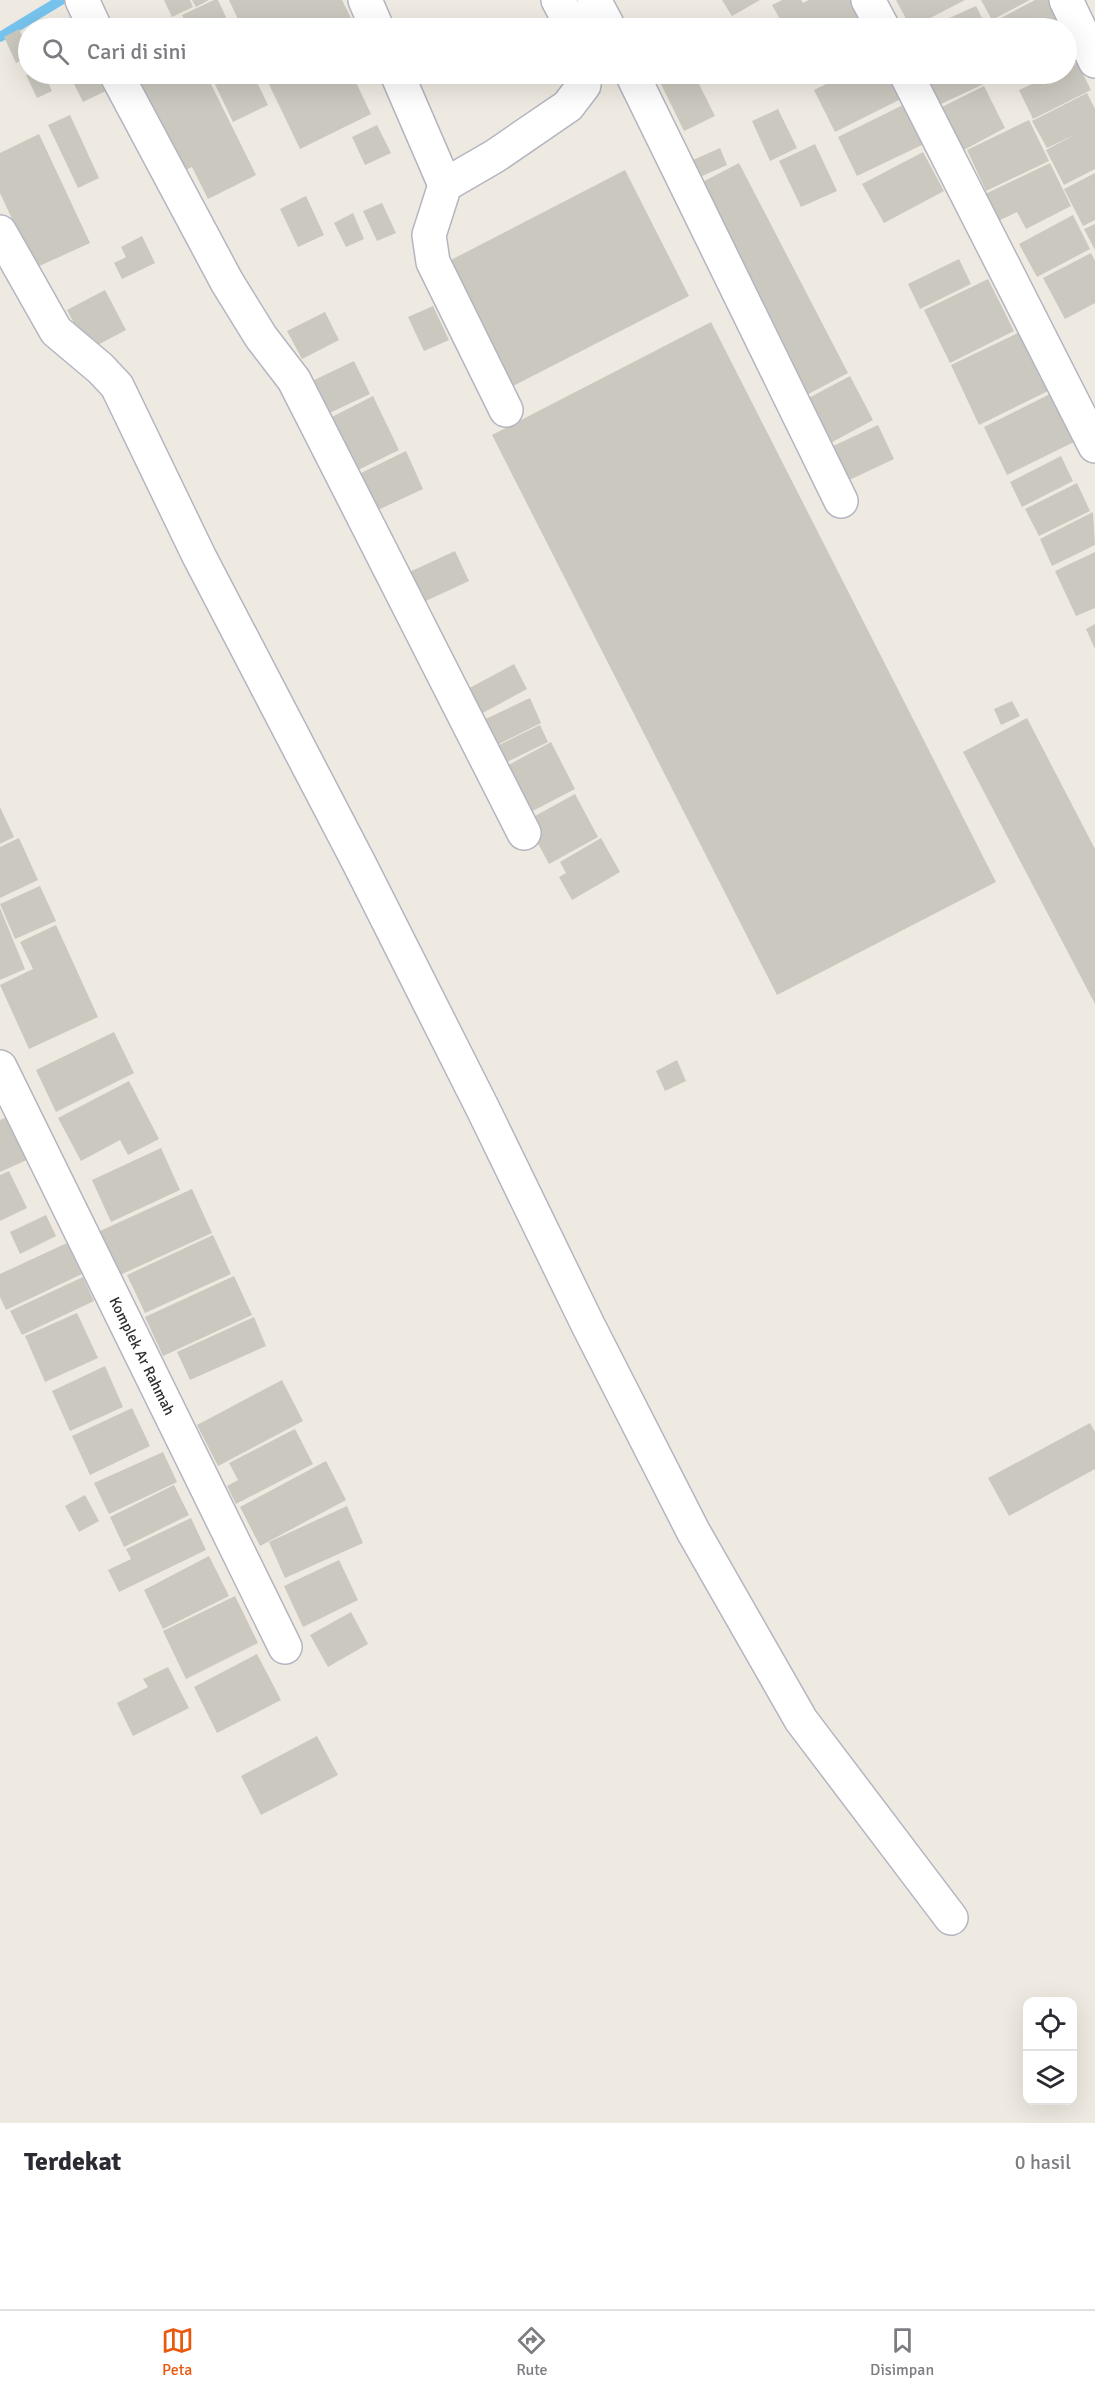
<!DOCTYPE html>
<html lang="id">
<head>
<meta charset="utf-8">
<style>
  :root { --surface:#fff; --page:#f2f2f3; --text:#2b2b33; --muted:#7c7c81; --line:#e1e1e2; --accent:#ea580c }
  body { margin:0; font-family:Signika,sans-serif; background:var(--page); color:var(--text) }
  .controls { position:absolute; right:18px; bottom:18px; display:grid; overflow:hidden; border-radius:12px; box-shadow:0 6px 24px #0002 }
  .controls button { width:54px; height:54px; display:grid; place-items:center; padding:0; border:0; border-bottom:2px solid var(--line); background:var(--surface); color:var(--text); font:30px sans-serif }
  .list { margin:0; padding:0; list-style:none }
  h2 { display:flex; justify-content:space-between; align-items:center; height:78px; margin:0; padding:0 24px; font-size:26px }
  h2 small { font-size:20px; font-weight:400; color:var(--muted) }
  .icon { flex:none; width:33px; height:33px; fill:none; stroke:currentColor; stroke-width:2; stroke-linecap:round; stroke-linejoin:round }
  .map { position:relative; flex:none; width:1095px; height:2123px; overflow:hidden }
  .search { position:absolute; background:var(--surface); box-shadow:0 6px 24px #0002; left:18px; right:18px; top:18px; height:66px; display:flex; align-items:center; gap:15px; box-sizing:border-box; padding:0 21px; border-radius:33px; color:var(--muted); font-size:22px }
  .sheet { height:186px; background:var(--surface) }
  nav { display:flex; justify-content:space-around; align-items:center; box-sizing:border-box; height:84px; border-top:2px solid var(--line); background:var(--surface); font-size:16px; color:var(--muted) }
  nav a { display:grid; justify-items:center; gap:3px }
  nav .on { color:var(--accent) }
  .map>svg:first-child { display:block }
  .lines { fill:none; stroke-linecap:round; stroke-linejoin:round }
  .stream { stroke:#76c4ee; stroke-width:10 }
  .building { fill:#cbc8bf }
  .minor-casing { stroke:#b4b5c1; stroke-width:36 }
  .minor { stroke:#fff; stroke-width:33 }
  .labels { text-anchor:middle; stroke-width:5; stroke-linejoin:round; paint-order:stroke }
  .street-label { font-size:15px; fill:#2e2e2e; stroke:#fff }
</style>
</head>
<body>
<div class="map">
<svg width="1095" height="2123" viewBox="0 0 1095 2123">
  <rect width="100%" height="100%" fill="#efeae1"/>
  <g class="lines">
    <path class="stream" d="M 0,37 L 61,0"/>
  </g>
  <g class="building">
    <path d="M 164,0 L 190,0 L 193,7 L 172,17 Z"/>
    <path d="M 192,0 L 209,0 L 196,7 Z"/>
    <path d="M 214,0 L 218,0 L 231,28 L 188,28 L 182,15 Z"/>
    <path d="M 229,0 L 342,0 L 356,28 L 242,28 Z"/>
    <path d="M 722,0 L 760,0 L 732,16 Z"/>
    <path d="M 782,0 L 801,0 L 803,3 L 809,0 L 854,0 L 863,17 L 841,28 L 785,28 L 772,5 Z"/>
    <path d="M 896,0 L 965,0 L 911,28 Z"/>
    <path d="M 981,0 L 1030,0 L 992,20 Z"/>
    <path d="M 1035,0 L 1053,0 L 1075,43 L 1066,47 L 1066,28 L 997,28 L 993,22 Z"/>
    <path d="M 976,6 L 987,28 L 927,28 Z"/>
    <path d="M 19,29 L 28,50 L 28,57 L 16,63 L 4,37 Z"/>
    <path d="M 1077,62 L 1091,90 L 1033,119 L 1019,90 L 1054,74 L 1066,74 L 1066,67 Z"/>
    <path d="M 29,74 L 44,74 L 52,91 L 37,98 L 26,75 Z"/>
    <path d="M 69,74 L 110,74 L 116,86 L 83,102 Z"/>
    <path d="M 124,74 L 206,74 L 256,175 L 208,199 L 192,167 L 173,176 Z"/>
    <path d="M 210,74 L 253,74 L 268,105 L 233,122 Z"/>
    <path d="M 264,74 L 352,74 L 371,114 L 300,149 Z"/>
    <path d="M 656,74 L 694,74 L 715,116 L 684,131 Z"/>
    <path d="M 847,74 L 888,74 L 901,99 L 835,132 L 814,90 Z"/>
    <path d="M 924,74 L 1005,74 L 939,105 Z"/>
    <path d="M 984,86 L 1005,128 L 960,152 L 938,109 Z"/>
    <path d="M 1087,93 L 1095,109 L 1095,169 L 1064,185 L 1046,150 L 1076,134 L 1047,148 L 1032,121 Z"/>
    <path d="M 905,104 L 924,144 L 857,176 L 838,137 Z"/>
    <path d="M 778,109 L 797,148 L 770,161 L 752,121 Z"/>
    <path d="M 70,115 L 99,178 L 78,188 L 48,125 Z"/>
    <path d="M 1029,120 L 1049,161 L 986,191 L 967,150 Z"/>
    <path d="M 377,125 L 391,153 L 365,165 L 352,137 Z"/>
    <path d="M 39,134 L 90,243 L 35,268 L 0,193 L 0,153 Z"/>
    <path d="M 815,144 L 837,191 L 801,207 L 779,161 Z"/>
    <path d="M 720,148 L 727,165 L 700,177 L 693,160 Z"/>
    <path d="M 923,152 L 944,191 L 884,223 L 862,184 Z"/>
    <path d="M 739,163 L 848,373 L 801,398 L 693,187 Z"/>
    <path d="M 1050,163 L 1071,206 L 1026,229 L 1017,212 L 994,223 L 981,196 Z"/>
    <path d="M 625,170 L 689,296 L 513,386 L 449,261 Z"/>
    <path d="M 1095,173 L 1095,220 L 1083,226 L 1064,189 Z"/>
    <path d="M 306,196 L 324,235 L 298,247 L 280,209 Z"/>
    <path d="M 382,203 L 396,233 L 377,241 L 363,211 Z"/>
    <path d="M 353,213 L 364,239 L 346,247 L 334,223 Z"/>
    <path d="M 1073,215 L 1090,249 L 1037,277 L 1019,244 Z"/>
    <path d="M 1095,224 L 1095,250 L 1084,229 Z"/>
    <path d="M 142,236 L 155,263 L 122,279 L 114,263 L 126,257 L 121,247 Z"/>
    <path d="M 1091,253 L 1095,261 L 1095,303 L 1065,319 L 1043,278 Z"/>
    <path d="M 959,259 L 971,284 L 920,309 L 908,284 Z"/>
    <path d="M 988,279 L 1014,331 L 950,363 L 924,310 Z"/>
    <path d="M 105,290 L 126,330 L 88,350 L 67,310 Z"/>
    <path d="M 433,306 L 449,340 L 424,351 L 408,317 Z"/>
    <path d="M 325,312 L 339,340 L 302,359 L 287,331 Z"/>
    <path d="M 711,322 L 996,882 L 777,995 L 492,435 Z"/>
    <path d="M 1020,332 L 1048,391 L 979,425 L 951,365 Z"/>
    <path d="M 354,361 L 370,394 L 321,417 L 306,384 Z"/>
    <path d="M 850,376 L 873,420 L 825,446 L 803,401 Z"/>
    <path d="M 1052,393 L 1076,441 L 1007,475 L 984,427 Z"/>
    <path d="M 373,396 L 399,450 L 354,472 L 328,419 Z"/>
    <path d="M 878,425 L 894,459 L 845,482 L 829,448 Z"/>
    <path d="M 406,451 L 423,489 L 378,510 L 361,473 Z"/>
    <path d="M 1061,456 L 1073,481 L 1022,507 L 1010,482 Z"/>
    <path d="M 1077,483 L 1090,511 L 1039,536 L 1025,509 Z"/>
    <path d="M 1093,512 L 1095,545 L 1052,566 L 1040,539 Z"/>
    <path d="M 455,551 L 469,581 L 417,605 L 403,575 Z"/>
    <path d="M 1095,552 L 1095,608 L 1076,616 L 1055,571 Z"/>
    <path d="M 1095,624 L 1095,649 L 1086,629 Z"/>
    <path d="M 514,664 L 527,689 L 477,716 L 464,691 Z"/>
    <path d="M 530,698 L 541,723 L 491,748 L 479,722 Z"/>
    <path d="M 1012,701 L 1020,716 L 1001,725 L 994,709 Z"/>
    <path d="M 1027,718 L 1095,849 L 1095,1004 L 963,752 Z"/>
    <path d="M 540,725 L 548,742 L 507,762 L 499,745 Z"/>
    <path d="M 551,742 L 575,789 L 525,815 L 501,769 Z"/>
    <path d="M 575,794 L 598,837 L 549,864 L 526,821 Z"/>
    <path d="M 0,807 L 14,837 L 0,844 Z"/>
    <path d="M 19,838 L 38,880 L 0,898 L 0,847 Z"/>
    <path d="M 601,838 L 620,872 L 572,900 L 559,877 L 566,873 L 560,862 Z"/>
    <path d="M 40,886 L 56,921 L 15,939 L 0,904 Z"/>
    <path d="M 0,908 L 25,969 L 0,980 Z"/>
    <path d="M 56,925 L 98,1017 L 29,1049 L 0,985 L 33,969 L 20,942 Z"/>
    <path d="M 114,1032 L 134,1073 L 56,1112 L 36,1070 Z"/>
    <path d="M 677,1060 L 686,1081 L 665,1091 L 656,1071 Z"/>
    <path d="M 129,1081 L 159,1139 L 128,1155 L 120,1140 L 81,1161 L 58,1118 Z"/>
    <path d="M 12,1115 L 31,1158 L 0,1172 L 0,1120 Z"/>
    <path d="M 161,1148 L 180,1190 L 111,1222 L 92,1180 Z"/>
    <path d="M 9,1171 L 27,1208 L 0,1221 L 0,1175 Z"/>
    <path d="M 192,1189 L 212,1233 L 120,1275 L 100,1231 Z"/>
    <path d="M 46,1215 L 56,1236 L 20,1254 L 10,1232 Z"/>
    <path d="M 213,1235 L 231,1274 L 145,1313 L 127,1275 Z"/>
    <path d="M 67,1243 L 82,1274 L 6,1310 L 0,1297 L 0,1274 Z"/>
    <path d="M 234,1276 L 252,1315 L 163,1356 L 145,1317 Z"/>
    <path d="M 83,1277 L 94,1301 L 22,1335 L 10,1311 Z"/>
    <path d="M 77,1313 L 98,1358 L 45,1382 L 25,1336 Z"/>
    <path d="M 254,1317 L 266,1346 L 190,1380 L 177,1352 Z"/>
    <path d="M 105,1366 L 123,1407 L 70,1431 L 52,1391 Z"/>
    <path d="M 282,1380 L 303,1421 L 218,1466 L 197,1425 Z"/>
    <path d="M 132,1408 L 150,1446 L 90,1475 L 72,1436 Z"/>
    <path d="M 1090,1423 L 1095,1432 L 1095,1469 L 1009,1516 L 988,1478 Z"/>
    <path d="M 295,1429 L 313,1464 L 236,1504 L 227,1486 L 238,1480 L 229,1463 Z"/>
    <path d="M 163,1452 L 177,1482 L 109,1514 L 94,1483 Z"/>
    <path d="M 326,1461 L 346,1500 L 260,1546 L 240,1507 Z"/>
    <path d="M 174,1485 L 189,1515 L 124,1547 L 110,1517 Z"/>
    <path d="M 85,1495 L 99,1521 L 79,1532 L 65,1506 Z"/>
    <path d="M 347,1506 L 363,1543 L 285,1578 L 269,1542 Z"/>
    <path d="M 191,1518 L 206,1550 L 119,1592 L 108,1570 L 131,1559 L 126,1549 Z"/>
    <path d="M 209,1556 L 229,1596 L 163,1629 L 144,1590 Z"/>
    <path d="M 339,1560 L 358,1600 L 303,1627 L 284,1586 Z"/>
    <path d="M 235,1596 L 258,1643 L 186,1679 L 163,1631 Z"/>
    <path d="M 351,1612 L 368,1644 L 328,1667 L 310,1635 Z"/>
    <path d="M 257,1654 L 281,1700 L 217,1733 L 194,1687 Z"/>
    <path d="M 168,1667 L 189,1708 L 133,1736 L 117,1703 L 148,1687 L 143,1679 Z"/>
    <path d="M 317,1736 L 338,1775 L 261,1815 L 241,1776 Z"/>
  </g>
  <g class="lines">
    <g class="minor-casing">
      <g id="minor">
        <path d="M 82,0 L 95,28"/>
        <path d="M 365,0 L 377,28"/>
        <path d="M 558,0 L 573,28"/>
        <path d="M 594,0 L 609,28"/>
        <path d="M 868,0 L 883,28"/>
        <path d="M 1066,0 L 1095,61"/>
        <path d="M 116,74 L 227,282 L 261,337 L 294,380 L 524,833"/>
        <path d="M 397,74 L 445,185"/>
        <path d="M 632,74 L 841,501"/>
        <path d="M 906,74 L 1095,446"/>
        <path d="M 0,232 L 56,331 L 100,368 L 117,386 L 199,556 L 360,865 L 483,1109 L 588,1325 L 693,1531 L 801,1720 L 951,1918"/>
        <path d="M 506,410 L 433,262 L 429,235 L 445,185 L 495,156 L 568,106 L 584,85 L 585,74"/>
        <path id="s1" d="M 0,1067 L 285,1647"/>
      </g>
    </g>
    <use href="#minor" class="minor"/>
  </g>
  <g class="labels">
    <g class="street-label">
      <text dy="5" stroke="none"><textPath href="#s1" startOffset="322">Komplek Ar Rahmah</textPath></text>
    </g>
  </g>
</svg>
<div class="controls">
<button><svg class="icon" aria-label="locate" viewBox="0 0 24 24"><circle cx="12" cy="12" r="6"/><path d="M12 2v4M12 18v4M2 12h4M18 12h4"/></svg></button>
<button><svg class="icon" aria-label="layers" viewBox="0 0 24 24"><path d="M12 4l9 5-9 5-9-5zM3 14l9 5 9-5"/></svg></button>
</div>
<div class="search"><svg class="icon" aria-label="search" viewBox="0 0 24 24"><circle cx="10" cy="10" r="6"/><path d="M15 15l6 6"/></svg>Cari di sini</div>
</div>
<section class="sheet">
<h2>Terdekat<small>0 hasil</small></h2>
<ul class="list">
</ul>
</section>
<nav>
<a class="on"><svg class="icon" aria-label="map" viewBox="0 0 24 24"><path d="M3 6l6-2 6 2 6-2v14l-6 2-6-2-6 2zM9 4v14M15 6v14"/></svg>Peta</a>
<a><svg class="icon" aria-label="directions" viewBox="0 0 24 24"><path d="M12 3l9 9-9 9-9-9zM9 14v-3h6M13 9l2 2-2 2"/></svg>Rute</a>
<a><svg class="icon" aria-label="saved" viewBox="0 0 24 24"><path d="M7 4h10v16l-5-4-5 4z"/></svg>Disimpan</a>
</nav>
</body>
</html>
